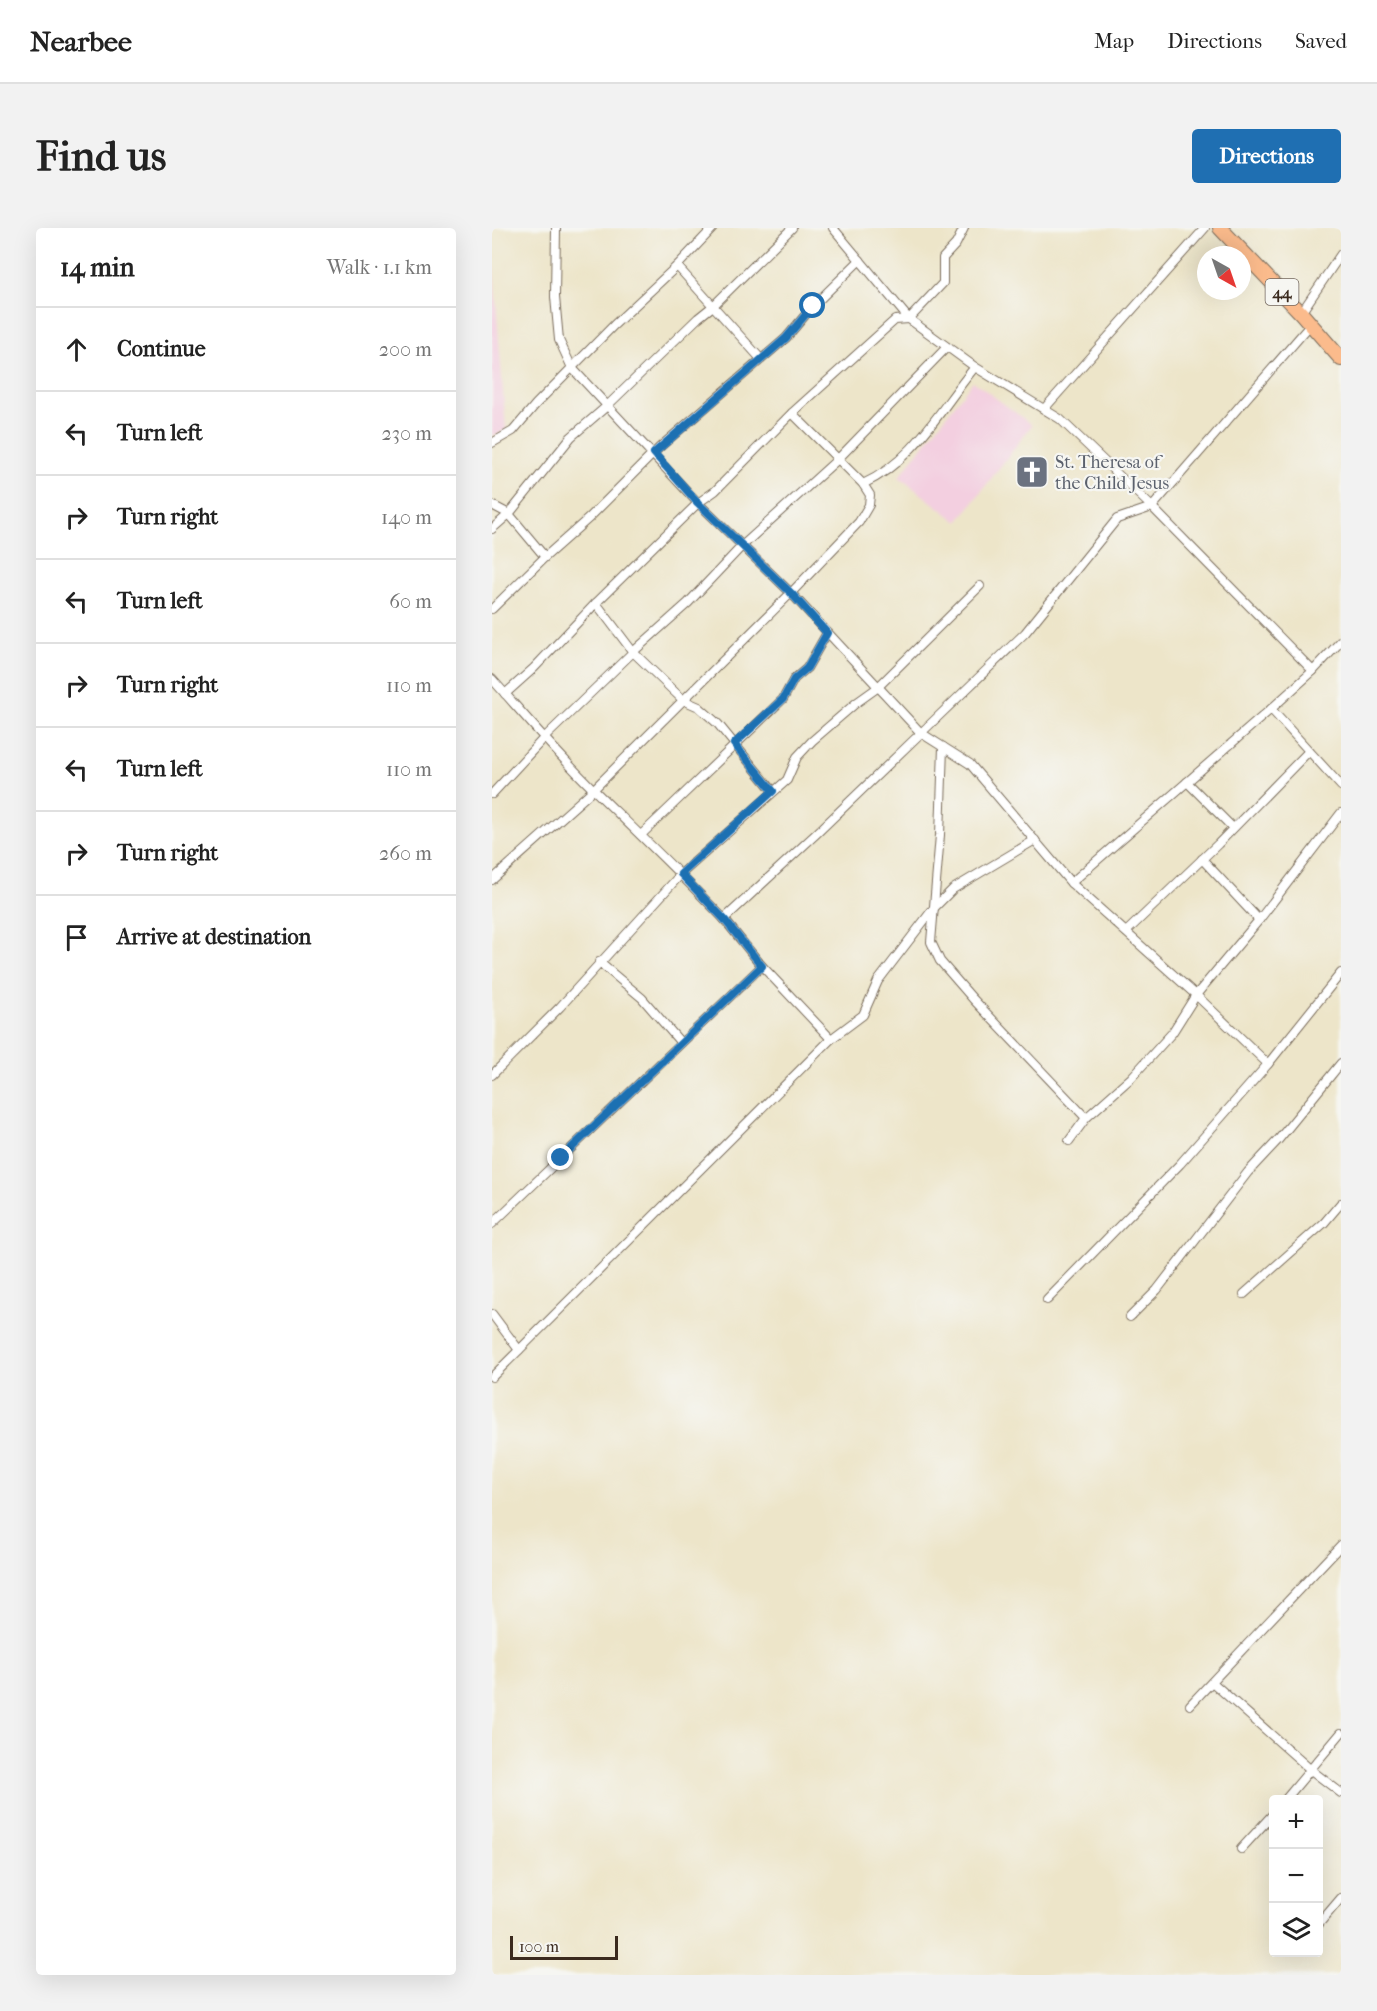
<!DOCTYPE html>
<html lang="en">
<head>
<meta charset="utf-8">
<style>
  :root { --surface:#fff; --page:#f2f2f2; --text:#222; --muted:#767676; --line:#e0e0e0; --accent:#1f6fb2 }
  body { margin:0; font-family:"IM FELL French Canon",serif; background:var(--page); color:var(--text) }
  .controls { position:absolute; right:18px; bottom:18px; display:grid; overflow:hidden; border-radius:6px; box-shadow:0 6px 24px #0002 }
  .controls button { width:54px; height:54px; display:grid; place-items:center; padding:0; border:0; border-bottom:2px solid var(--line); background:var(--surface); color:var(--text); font:30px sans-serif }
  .compass { position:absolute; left:705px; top:18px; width:54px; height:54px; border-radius:50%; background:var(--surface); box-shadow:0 6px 24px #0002; rotate:140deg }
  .scale { position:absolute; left:18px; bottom:15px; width:108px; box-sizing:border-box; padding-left:6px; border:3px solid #3b2a1e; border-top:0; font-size:16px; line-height:21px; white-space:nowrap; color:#3b2a1e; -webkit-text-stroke:4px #f6f6f2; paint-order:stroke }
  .stop { position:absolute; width:18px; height:18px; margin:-14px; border:4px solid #1f6fb2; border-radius:50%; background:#fff }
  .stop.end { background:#1f6fb2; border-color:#fff; box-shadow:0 2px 6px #0008 }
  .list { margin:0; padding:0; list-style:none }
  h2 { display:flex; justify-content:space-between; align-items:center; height:78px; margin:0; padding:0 24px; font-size:26px }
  h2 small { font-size:20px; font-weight:400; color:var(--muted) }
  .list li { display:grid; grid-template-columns:39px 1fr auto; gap:18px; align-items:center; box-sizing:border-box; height:84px; padding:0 24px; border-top:2px solid var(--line) }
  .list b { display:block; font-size:22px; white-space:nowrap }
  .list em { font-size:20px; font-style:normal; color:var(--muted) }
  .icon { flex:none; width:33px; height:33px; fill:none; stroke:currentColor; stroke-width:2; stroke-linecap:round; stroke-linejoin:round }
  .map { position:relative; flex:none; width:849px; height:1747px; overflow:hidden; border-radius:6px }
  header { display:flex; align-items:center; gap:36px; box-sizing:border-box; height:84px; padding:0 30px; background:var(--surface); border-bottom:2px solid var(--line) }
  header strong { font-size:28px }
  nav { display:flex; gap:33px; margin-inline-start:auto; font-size:21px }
  .intro { display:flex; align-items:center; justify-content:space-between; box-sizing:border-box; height:144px; padding:0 36px }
  h1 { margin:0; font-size:42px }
  .button { padding:15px 27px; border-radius:6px; background:var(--accent); color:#fff; font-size:21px; font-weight:700 }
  main { display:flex; gap:36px; padding:0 36px }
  aside { flex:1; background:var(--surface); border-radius:6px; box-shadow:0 6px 24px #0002 }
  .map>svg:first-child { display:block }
  .built { fill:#f3cfe0 }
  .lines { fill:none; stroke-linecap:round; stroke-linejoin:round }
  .street-casing { stroke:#796b5a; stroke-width:10 }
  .primary-casing { stroke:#796b5a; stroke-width:16 }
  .street { stroke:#fff; stroke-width:8 }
  .primary { stroke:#fbbb8c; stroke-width:14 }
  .route { stroke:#1f6fb2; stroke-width:8 }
  .labels { text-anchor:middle; stroke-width:4.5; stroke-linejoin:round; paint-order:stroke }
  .shield { fill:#f6f6f2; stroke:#73675e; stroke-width:1.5 }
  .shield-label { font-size:16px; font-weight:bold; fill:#3b2a1e }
  .worship-label { font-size:18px; fill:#5b616d; stroke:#f6f6f2; text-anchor:start }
</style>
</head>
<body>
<header>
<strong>Nearbee</strong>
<nav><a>Map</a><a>Directions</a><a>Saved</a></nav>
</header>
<div class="intro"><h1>Find us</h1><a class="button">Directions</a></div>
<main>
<aside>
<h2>14 min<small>Walk · 1.1 km</small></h2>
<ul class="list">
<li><svg class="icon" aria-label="ahead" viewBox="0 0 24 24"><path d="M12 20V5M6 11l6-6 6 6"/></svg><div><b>Continue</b></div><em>200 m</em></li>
<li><svg class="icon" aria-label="left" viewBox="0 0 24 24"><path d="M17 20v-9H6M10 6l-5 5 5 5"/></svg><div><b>Turn left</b></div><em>230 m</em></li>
<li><svg class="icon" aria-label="right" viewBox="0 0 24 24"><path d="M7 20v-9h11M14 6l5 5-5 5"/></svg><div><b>Turn right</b></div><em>140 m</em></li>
<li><svg class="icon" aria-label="left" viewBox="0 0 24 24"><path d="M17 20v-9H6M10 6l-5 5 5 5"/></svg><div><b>Turn left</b></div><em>60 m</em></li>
<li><svg class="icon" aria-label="right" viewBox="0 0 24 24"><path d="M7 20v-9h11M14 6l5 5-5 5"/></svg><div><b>Turn right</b></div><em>110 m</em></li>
<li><svg class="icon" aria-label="left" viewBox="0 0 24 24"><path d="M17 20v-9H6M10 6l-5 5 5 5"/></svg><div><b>Turn left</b></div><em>110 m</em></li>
<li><svg class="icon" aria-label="right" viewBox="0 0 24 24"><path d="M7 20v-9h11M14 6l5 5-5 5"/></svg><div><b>Turn right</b></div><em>260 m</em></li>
<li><svg class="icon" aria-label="arrive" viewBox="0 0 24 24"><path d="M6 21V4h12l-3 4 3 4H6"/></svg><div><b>Arrive at destination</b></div></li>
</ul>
</aside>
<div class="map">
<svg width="849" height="1747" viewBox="0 0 849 1747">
  <rect width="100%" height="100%" fill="#f6f6f2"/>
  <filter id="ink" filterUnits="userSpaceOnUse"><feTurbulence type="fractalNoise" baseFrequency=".0167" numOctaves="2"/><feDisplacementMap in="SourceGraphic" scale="12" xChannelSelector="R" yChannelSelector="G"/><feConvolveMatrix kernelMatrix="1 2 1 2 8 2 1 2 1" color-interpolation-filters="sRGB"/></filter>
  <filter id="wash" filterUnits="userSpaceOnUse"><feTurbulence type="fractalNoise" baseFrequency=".008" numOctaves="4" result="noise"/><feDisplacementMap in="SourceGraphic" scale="24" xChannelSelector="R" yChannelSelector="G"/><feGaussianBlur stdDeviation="1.35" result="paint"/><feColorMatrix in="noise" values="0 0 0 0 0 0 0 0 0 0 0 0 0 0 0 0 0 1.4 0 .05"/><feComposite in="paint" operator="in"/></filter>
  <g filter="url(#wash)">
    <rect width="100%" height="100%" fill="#ede5c9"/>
    <g class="built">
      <path d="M 0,21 L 14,202 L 0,208 Z"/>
      <path d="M 481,153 L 540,197 L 466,294 L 407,249 Z"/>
    </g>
  </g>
  <g filter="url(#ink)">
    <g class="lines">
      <g class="street-casing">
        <g id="street">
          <path d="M 64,0 L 63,69 L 67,112 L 80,140 L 206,275 L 299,365 L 429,505 L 533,405 L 625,291 L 660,279 L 819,96"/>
          <path d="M 341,0 L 417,91 L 483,139 L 568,191 L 660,279 L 821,443"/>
          <path d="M 185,38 L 268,130"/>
          <path d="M 809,85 L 849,26"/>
          <path d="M 552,181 L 713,0"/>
          <path d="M 0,215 L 21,203 L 44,176 L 122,97 L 185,38 L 221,0"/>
          <path d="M 371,256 C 422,233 448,181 483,139"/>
          <path d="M 0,277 L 17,286 L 0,301"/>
          <path d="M 53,329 L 97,290 L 168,219 L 294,110 L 321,78 L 368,32"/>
          <path d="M 104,375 L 141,424 L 191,472 L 207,479 L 226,496 L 281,563"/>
          <path d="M 0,381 L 53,329 L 17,286 L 79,209 L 115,178 L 206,90 L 221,78 L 300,0"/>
          <path d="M 0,451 C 34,489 66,527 102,562 C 146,605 190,647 232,691 L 324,606 L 429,505 L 478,536 L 579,655 L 704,767 L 776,836"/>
          <path d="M 13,466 L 42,440 L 104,375 L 206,275 L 223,263 L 300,185"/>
          <path d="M 779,481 L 849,558"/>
          <path d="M 451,519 L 448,607 L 439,714 L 448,733 L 481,771 L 594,890"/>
          <path d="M 695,554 L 741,600"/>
          <path d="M 0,566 L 52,510 L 141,424 L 196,375 L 250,318 L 346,231 L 455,119"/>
          <path d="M 149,607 L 291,471 L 302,451 L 315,440 L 335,405"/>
          <path d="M 710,631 L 767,692"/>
          <path d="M 0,652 L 101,562 L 299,365 L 367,294 L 377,277 L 378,267 L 371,256 L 300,185 L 403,92 L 417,91 L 451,55 L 451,30 L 464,16 L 472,0"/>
          <path d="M 579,655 L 779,481 L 821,443 L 849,413"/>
          <path d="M 232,691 L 270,738 L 339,811"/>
          <path d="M 634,704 L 726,616 L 817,523"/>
          <path d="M 107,734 L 150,770 L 189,815"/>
          <path d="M 0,847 L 68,779 L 189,646 L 295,552 L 305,529 L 320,513 L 364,475 L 385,460 L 488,358"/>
          <path d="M 577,913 L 594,890 L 639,850 L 680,805 L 704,767 L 767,692 L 849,585"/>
          <path d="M 0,996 L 270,738"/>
          <path d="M 752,1066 L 832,995 L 849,975"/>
          <path d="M 555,1072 L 688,936 L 776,836 L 849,745"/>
          <path d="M 0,1086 L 27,1122"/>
          <path d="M 638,1089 L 665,1062 L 756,944 L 787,911 L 849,835"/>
          <path d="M 0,1149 L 339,811 L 371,787 L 386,753 L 441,681 L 461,661 L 543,612"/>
          <path d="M 720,1454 L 819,1542 L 849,1565"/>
          <path d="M 698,1477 L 849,1317"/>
          <path d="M 793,1572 L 849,1505"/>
          <path d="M 749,1621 L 782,1585"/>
          <path d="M 826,1697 L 849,1670"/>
        </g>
      </g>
      <g class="primary-casing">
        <path id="primary" d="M 728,0 L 809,85 L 849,131"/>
      </g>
      <use href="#street" class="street"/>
      <use href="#primary" class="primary"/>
    </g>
  </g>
  <g class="lines" filter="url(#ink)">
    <path class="route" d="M 69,930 L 270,738 L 232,691 L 189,646 L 281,563 L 242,516 L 291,471 L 302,451 L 315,440 L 335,405 L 299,365 L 206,275 L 162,225 L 294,110 L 321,78"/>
  </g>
  <defs>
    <g id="church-square" transform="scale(1.725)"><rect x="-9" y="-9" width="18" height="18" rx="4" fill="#6b7280" stroke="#f6f6f2"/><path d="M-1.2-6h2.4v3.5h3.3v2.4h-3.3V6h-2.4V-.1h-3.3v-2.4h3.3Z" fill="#fff"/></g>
  </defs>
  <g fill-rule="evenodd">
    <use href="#church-square" x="540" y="244"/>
  </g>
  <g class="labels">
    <rect class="shield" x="773.5" y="51" width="33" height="26" rx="4.5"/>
    <g class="shield-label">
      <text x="790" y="70">44</text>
    </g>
    <g class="worship-label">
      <text x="563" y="240">St. Theresa of<tspan x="563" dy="21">the Child Jesus</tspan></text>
    </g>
  </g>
</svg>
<div class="controls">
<button>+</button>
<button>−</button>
<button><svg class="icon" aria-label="layers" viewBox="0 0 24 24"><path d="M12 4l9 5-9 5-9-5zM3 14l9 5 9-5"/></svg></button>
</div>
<svg class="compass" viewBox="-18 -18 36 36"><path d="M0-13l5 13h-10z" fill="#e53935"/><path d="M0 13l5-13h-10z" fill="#767676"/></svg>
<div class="scale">100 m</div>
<div class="stop" style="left:321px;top:78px"></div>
<div class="stop end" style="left:69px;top:930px"></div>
</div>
</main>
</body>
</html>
